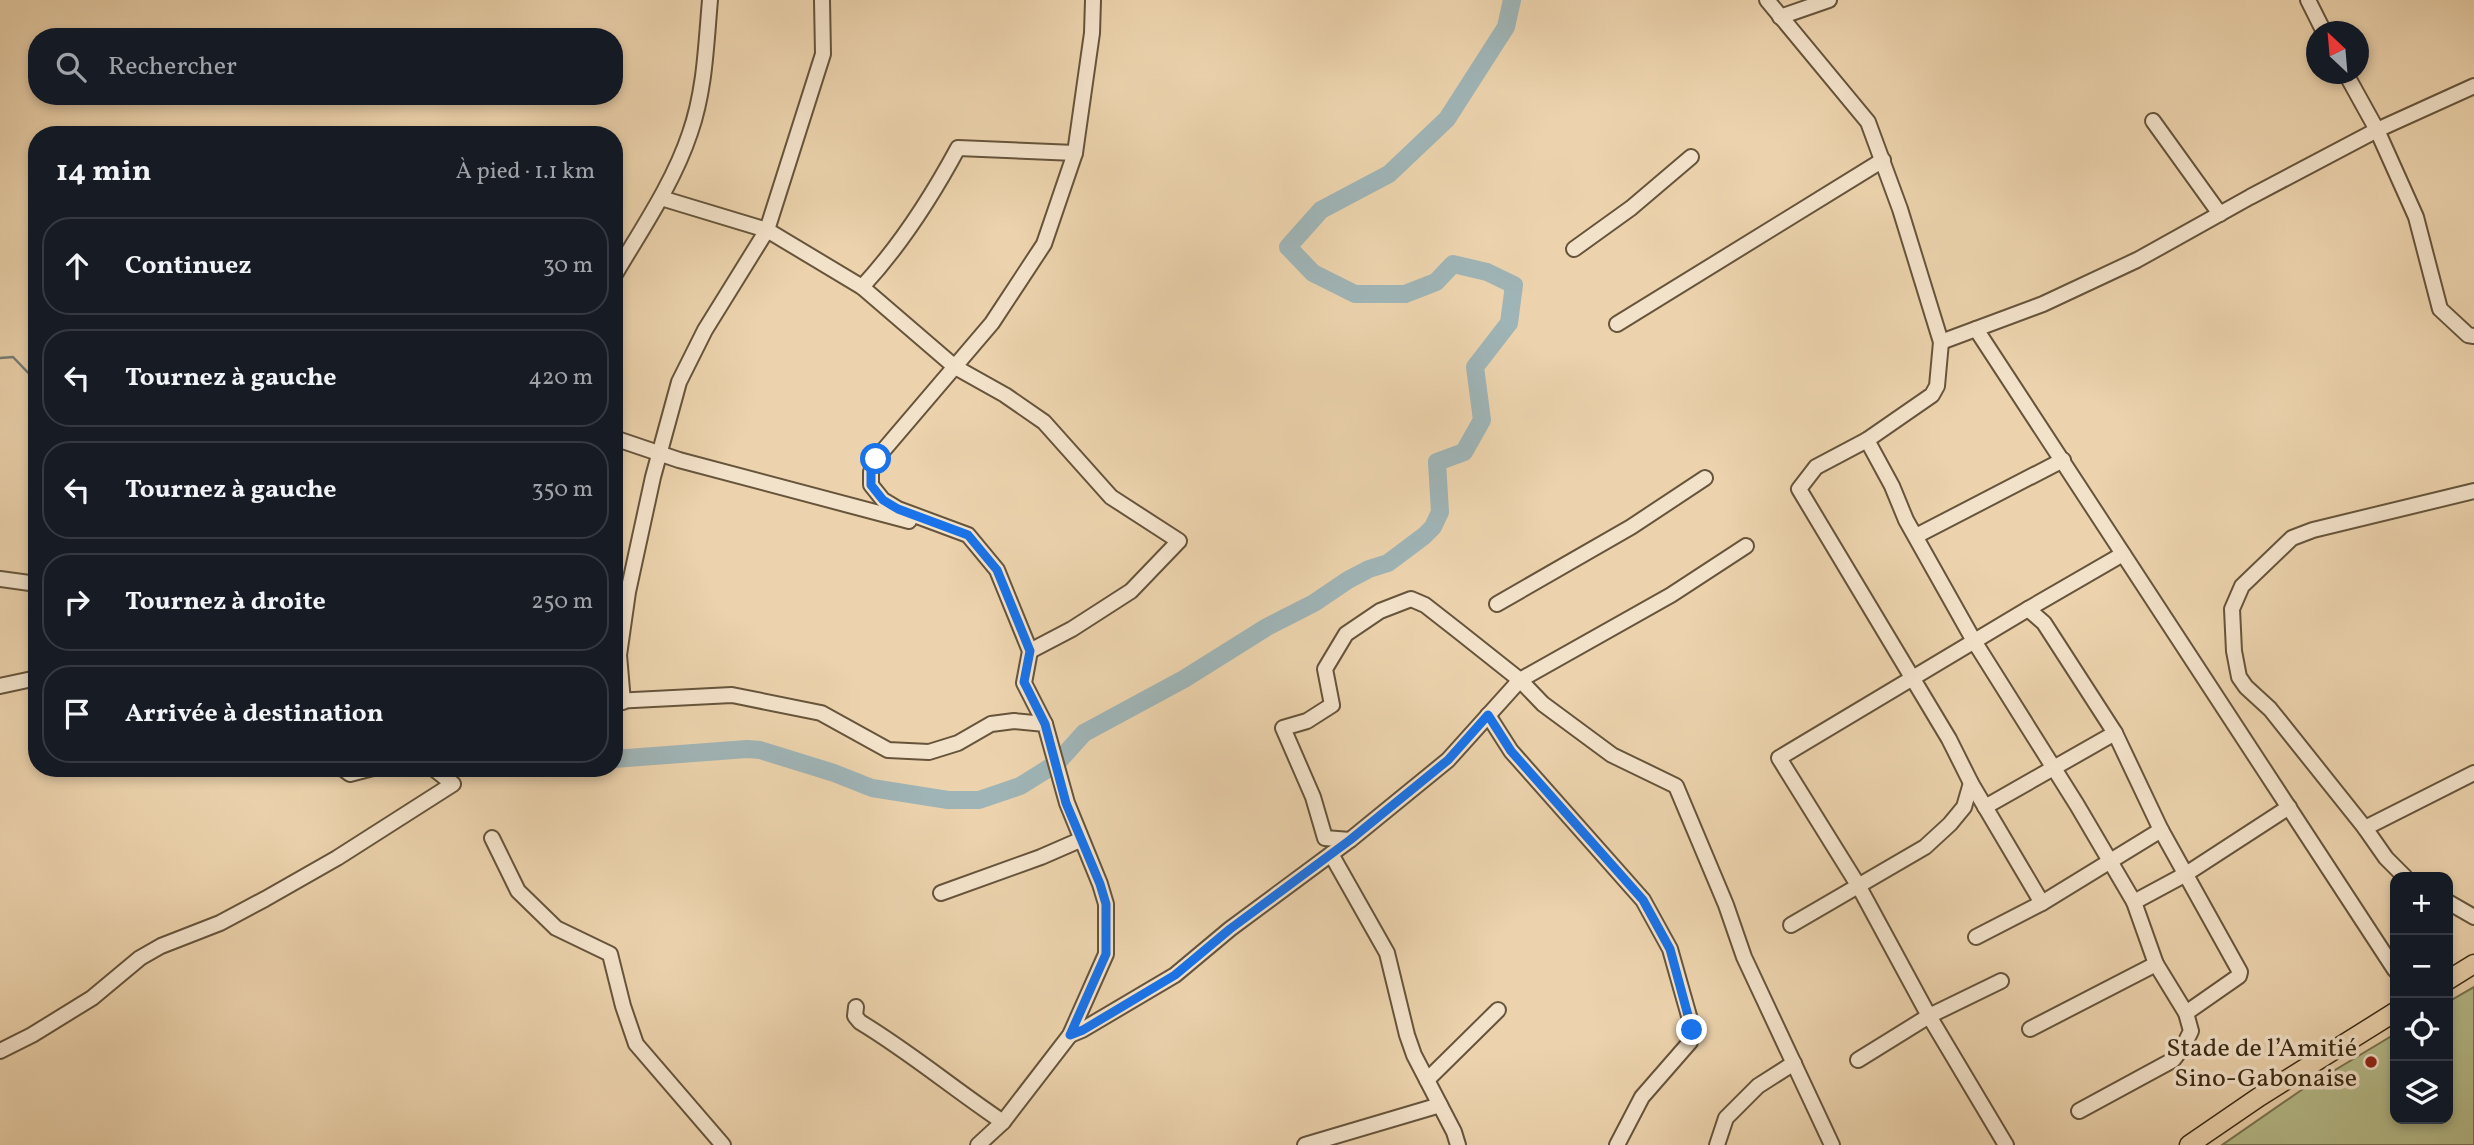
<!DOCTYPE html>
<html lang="fr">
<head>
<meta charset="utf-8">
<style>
  :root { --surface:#171b24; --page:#20242c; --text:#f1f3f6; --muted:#9ea1a6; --line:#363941 }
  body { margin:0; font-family:Vollkorn,serif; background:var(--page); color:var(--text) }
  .controls { position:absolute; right:21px; bottom:21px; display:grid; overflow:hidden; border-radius:14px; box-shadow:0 4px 10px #0003 }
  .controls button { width:63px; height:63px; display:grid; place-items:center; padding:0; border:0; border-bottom:2px solid var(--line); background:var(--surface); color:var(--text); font:35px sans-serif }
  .compass { position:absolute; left:2306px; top:21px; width:63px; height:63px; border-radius:50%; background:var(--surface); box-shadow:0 4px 10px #0003; rotate:334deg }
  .stop { position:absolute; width:21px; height:21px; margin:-16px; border:5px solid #1a73e8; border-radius:50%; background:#fff }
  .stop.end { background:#1a73e8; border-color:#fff; box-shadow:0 2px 7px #0008 }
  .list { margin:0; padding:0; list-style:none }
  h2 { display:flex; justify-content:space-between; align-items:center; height:91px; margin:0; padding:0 28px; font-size:30px }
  h2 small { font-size:23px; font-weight:400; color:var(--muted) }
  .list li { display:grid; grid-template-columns:46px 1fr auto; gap:21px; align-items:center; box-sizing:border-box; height:98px; margin:0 14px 14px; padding:0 14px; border:2px solid var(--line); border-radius:28px }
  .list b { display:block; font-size:26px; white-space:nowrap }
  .list em { font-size:23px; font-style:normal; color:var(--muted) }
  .icon { flex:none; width:38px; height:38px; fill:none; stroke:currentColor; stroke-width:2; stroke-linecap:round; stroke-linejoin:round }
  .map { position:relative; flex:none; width:2474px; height:1145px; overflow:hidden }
  .search { position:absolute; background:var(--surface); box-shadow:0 4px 10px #0003; left:28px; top:28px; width:595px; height:77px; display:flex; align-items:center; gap:18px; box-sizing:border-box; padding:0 24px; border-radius:28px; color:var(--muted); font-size:26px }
  .panel { position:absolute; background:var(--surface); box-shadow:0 4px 10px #0003; left:28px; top:126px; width:595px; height:651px; border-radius:28px }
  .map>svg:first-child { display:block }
  .pitch { fill:#b6bd8b; stroke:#787450; stroke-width:2 }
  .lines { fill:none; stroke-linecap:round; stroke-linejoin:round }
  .stream { stroke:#777d76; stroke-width:2.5 }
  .river { stroke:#9fb4b6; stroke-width:18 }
  .minor-casing { stroke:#66543b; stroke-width:18 }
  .major-casing { stroke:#3a2a15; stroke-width:21 }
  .minor { stroke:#f3e2ca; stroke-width:14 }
  .major { stroke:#ecd3ad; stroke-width:18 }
  .route { stroke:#1a73e8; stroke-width:9 }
  .poi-dot { fill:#8f2418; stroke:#f3e2ca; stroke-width:2.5 }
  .labels { text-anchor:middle; stroke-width:7; stroke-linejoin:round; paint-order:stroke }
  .poi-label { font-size:26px; fill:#3a2a15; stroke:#f3e2ca; text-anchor:end }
</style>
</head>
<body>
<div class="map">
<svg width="2474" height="1145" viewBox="0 0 2474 1145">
  <rect width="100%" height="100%" fill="#ecd3ad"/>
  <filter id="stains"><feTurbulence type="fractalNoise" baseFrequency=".00286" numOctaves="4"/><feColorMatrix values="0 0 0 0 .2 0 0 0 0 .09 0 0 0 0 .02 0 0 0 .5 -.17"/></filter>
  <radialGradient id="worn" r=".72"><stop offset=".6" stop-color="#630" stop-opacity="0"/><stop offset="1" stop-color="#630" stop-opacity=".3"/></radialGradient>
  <path class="pitch" d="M 2474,987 L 2474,1145 L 2222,1145 L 2300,1091 L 2395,1034 L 2395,1119 L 2448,1119 L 2448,1002 Z"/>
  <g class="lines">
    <path class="stream" d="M 0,358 L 13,357 L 37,382"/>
    <path class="river" d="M 614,759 L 747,749 L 760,750 L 834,773 L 872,788 L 948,800 L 979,800 L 1020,786 L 1057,763 L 1084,733 L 1184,679 L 1267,627 L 1314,603 L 1348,580 L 1369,569 L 1388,563 L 1424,536 L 1433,527 L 1440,512 L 1437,462 L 1464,452 L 1482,420 L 1475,367 L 1509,323 L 1514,285 L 1487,272 L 1453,264 L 1436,282 L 1405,294 L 1355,294 L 1313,273 L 1288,247 L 1321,210 L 1389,174 L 1447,119 L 1506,27 L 1512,0"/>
    <g class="minor-casing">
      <g id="minor">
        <path d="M 1767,0 L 1868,122 L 1900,209 L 1941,342 L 2043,304 L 2137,260 L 2250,197 L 2377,130 L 2474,86"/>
        <path d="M 2308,0 L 2324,32"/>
        <path d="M 1780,17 L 1829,0"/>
        <path d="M 2346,74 L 2377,130 L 2416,217 L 2440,309 L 2468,335 L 2474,336"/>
        <path d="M 2153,121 L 2220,214"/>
        <path d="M 661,198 L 767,230 L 862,287 L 955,367 L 1005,395 L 1044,422 L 1111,497 L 1179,541 L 1131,591 L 1072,629 L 1030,651"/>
        <path d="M 1574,249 L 1631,208 L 1691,157"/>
        <path d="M 614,276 C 641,230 673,184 690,133 C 705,90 706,45 710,0"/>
        <path d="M 862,287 C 901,245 931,198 958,148 L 1075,153"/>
        <path d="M 1617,324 L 1883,160"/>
        <path d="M 1976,329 L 2395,970"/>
        <path d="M 1941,342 L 1937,386 L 1932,395 L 1867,440 L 1816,467 L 1799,489 L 1949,739 L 1971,783 L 2042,903"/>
        <path d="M 614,438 L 679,460 L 909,521"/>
        <path d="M 1867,440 L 1892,486 L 1906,520 L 1974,641 L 2077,805 L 2134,902 L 2156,964 L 2186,1013 L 2191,1031 L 2183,1047 L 2173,1060 L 2079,1111"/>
        <path d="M 1916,536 L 2063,460"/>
        <path d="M 0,579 L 37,584"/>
        <path d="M 1497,604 L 1631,527 L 1705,478"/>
        <path d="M 2028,609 L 2123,554"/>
        <path d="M 0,686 L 37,678"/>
        <path d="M 614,701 L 732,695 L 821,713 L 888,750 L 929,752 L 958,743 L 991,724 L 1014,721 L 1045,724 L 1067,803 L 1100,884 L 1106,904 L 1106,954 L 1070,1035 L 1003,1122 L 978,1145"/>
        <path d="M 623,702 L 619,655 L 628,592 L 653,477 L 679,382 L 705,330 L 767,230 L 823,54 L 822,0"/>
        <path d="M 1488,715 L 1511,751 L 1643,900 L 1670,949 L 1689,1016 L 1692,1030 L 1690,1042 L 1642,1097 L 1617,1145"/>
        <path d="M 1045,724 L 1024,683 L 1030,651 L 997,570 L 968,535 L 898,509 L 883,500 L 871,485 L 871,472 L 876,459 L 992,323 L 1044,244 L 1075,153 L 1092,33 L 1093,0"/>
        <path d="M 342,768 L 350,774 L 373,768"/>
        <path d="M 1985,807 L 2115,733"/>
        <path d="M 2365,828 L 2474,773"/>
        <path d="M 492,838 L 518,891 L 556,928 L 610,954 L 623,1006 L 636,1044 L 723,1145"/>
        <path d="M 1350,840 L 1325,838 L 1313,797 L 1283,728 L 1307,721 L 1332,705 L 1325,669 L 1346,634 L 1380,611 L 1411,599 L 1425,605 L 1457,630 L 1520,680 L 1543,704 L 1612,755 L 1676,786 L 1726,905 L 1744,957 L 1832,1145"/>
        <path d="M 1331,854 L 1387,953 L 1407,1035 L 1414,1055 L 1454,1132 L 1458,1145"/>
        <path d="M 2405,877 L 2386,858 L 2365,828 L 2270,709 L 2246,687 L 2239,677 L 2234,651 L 2232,609 L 2242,586 L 2292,538 L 2313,530 L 2474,491"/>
        <path d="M 941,893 L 1041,857 L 1080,840"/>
        <path d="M 2134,902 L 2186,874 L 2289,807"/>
        <path d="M 2448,902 L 2474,917"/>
        <path d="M 1791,925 L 1925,847 L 1950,824 L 1964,807 L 1971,783"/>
        <path d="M 1976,937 L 2042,903 L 2161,830"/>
        <path d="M 856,1007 L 855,1016 L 860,1022 C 910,1052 955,1090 1003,1122"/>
        <path d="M 2030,1029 L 2156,964"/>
        <path d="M 1070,1035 L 1082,1030 L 1175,975 L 1230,929 L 1350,840 L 1448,760 L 1520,680 L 1671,595 L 1746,546"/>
        <path d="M 0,1051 L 32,1035 L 92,998 L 140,958 L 161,946 L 220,923 L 265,899 L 337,858 L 453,784 L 433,768"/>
        <path d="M 1858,1060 L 1929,1016 L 2001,981"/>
        <path d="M 1427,1080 L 1498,1010"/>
        <path d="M 1305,1145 L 1440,1105"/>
        <path d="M 1717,1145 L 1726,1118 L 1758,1086 L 1794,1063"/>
        <path d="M 2006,1145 L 1929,1016 L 1858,885 L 1779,758 L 2028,609 L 2044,623 L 2115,733 L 2161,830 L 2240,972 L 2239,976 L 2186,1013"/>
      </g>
    </g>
    <g class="major-casing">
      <g id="major">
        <path d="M 2448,980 L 2474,964"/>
        <path d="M 2189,1145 L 2259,1097 L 2395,1012"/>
      </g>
    </g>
    <use href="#minor" class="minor"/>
    <use href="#major" class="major"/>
  </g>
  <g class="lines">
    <path class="route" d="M 876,459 L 871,472 L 871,485 L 883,500 L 898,509 L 968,535 L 997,570 L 1030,651 L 1024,682 L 1045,724 L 1066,803 L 1100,884 L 1106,904 L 1106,954 L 1070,1035 L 1083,1030 L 1175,975 L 1230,929 L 1350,840 L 1448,760 L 1488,715 L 1511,751 L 1643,900 L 1670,949 L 1692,1030"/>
  </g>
  <circle class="poi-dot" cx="2371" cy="1062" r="7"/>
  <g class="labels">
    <g class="poi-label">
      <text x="2357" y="1056">Stade de l’Amitié<tspan x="2357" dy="30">Sino-Gabonaise</tspan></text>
    </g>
  </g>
  <rect width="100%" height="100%" filter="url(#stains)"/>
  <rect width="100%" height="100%" fill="url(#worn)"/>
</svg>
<div class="controls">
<button>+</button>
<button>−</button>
<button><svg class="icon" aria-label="locate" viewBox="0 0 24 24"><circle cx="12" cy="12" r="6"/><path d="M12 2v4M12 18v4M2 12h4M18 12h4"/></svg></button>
<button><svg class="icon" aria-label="layers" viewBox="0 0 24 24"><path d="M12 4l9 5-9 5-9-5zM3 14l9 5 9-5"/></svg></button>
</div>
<svg class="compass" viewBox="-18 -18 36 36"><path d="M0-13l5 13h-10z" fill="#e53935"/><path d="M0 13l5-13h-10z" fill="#9ea1a6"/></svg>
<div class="stop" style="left:876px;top:459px"></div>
<div class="stop end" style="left:1692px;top:1030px"></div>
<div class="search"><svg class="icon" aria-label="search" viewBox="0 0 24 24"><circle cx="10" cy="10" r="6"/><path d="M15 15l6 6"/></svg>Rechercher</div>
<section class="panel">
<h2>14 min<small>À pied · 1.1 km</small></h2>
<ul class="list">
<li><svg class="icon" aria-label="ahead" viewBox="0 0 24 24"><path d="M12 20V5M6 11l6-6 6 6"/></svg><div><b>Continuez</b></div><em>30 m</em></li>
<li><svg class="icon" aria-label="left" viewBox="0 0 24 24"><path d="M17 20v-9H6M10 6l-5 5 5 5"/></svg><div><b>Tournez à gauche</b></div><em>420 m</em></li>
<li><svg class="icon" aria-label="left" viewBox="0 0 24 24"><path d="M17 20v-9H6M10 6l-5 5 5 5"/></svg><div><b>Tournez à gauche</b></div><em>350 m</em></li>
<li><svg class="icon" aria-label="right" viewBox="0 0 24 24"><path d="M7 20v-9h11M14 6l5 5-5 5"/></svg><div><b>Tournez à droite</b></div><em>250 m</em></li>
<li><svg class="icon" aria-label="arrive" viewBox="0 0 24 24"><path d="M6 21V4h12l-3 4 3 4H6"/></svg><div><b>Arrivée à destination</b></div></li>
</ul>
</section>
</div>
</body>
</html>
